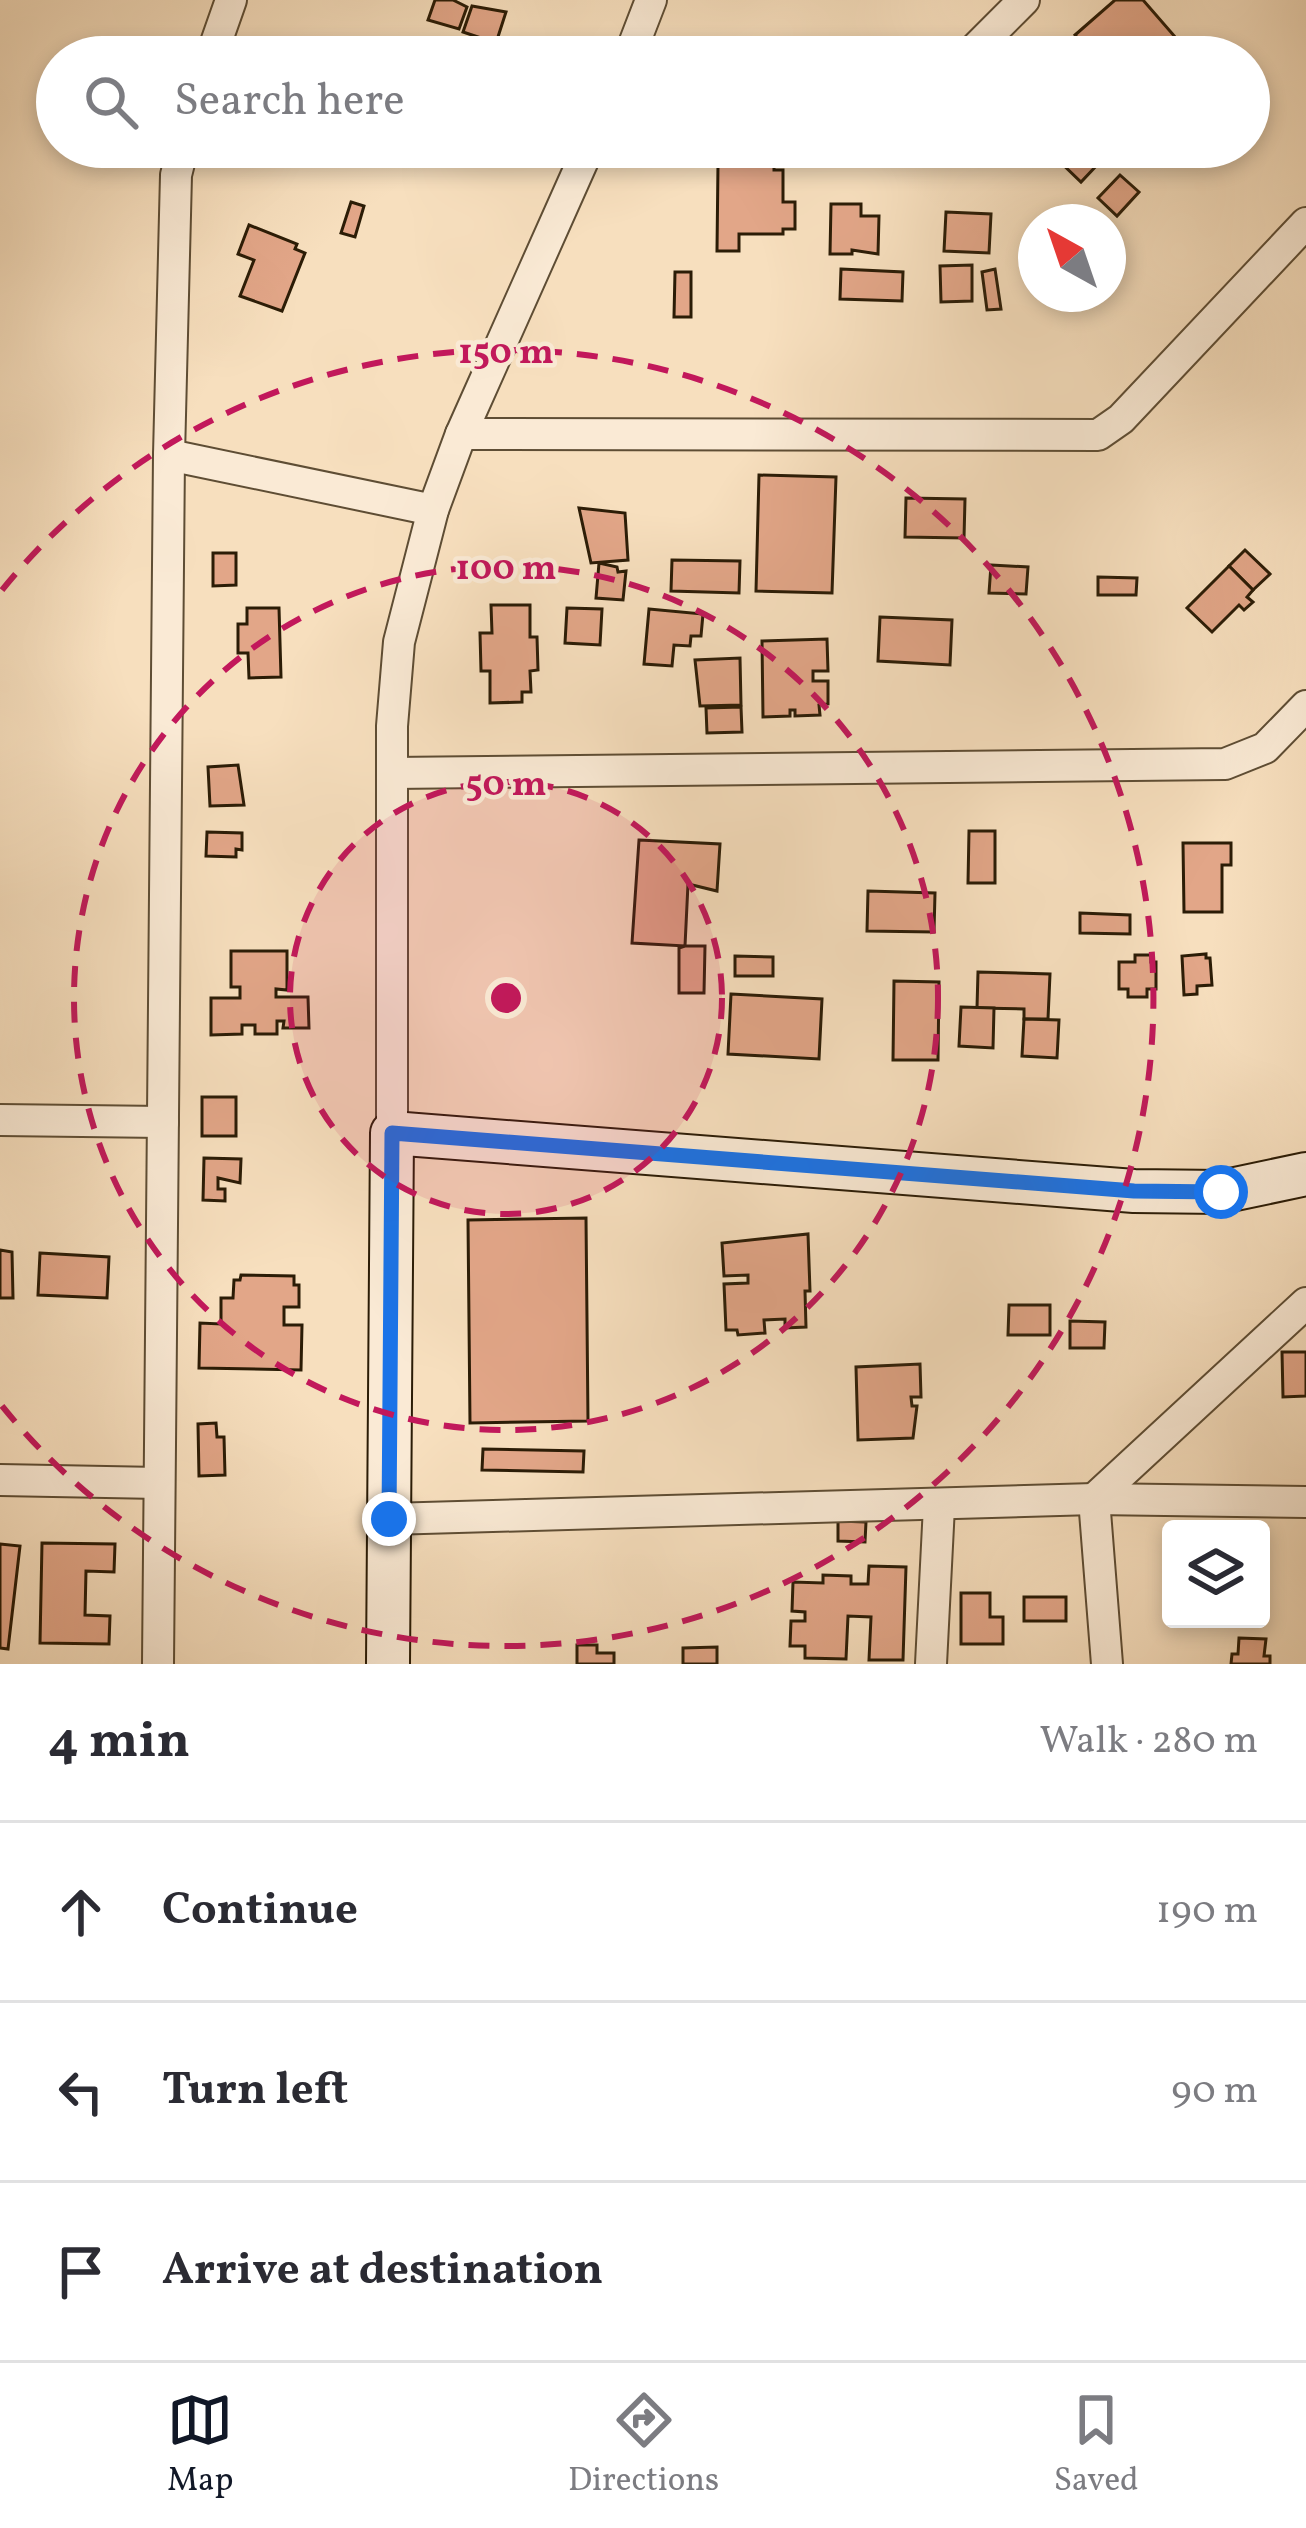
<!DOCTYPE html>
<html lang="en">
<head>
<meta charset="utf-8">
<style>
  :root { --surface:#fff; --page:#f7f7f7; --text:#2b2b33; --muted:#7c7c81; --line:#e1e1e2; --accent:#111827 }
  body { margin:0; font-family:Vollkorn,serif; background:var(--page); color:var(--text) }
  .controls { position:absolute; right:36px; bottom:36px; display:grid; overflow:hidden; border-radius:12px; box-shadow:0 6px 18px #0003 }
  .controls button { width:108px; height:108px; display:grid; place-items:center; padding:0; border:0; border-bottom:3px solid var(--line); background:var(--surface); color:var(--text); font:60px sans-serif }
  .compass { position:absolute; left:1018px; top:204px; width:108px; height:108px; border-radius:50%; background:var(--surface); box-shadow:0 6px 18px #0003; rotate:320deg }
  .stop { position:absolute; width:36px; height:36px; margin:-27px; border:9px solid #1a73e8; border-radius:50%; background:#fff }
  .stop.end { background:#1a73e8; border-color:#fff; box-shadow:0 3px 12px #0008 }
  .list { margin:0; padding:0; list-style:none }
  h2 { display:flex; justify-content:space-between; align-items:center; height:156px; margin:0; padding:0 48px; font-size:51px }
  h2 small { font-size:39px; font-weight:400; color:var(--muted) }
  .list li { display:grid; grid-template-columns:78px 1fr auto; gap:36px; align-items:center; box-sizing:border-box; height:180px; padding:0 48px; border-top:3px solid var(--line) }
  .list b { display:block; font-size:45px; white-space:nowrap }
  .list em { font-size:39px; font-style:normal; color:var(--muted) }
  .icon { flex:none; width:66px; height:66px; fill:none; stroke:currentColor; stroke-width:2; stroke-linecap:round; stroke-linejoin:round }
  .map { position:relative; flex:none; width:1306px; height:1664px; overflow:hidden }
  .search { position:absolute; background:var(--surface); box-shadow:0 6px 18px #0003; left:36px; right:36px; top:36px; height:132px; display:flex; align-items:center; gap:30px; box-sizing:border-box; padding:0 42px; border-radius:66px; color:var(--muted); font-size:45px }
  .sheet { height:696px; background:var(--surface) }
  nav { display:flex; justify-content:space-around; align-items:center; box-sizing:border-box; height:168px; border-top:3px solid var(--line); background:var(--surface); font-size:33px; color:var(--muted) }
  nav a { display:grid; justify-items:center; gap:6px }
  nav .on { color:var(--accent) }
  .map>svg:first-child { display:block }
  .building { fill:#e2a688; stroke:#2b1c06; stroke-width:3 }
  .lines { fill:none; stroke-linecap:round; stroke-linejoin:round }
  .street-casing { stroke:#5e4d34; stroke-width:34 }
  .secondary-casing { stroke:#2b1c06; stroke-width:46 }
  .street { stroke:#faead5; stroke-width:30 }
  .secondary { stroke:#faead5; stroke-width:42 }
  .route { stroke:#1a73e8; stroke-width:15 }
  .ring { fill:none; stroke:#c2185b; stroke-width:6; stroke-dasharray:21 15 }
  .centre { fill:#c2185b; stroke:#faead5; stroke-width:6 }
  .ring-label { font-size:36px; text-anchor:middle; font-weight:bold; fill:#c2185b; stroke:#faead5; stroke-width:9; stroke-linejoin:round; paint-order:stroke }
</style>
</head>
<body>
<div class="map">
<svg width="1306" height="1664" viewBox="0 0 1306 1664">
  <rect width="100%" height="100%" fill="#f7dfbe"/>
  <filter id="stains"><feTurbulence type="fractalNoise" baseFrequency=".00167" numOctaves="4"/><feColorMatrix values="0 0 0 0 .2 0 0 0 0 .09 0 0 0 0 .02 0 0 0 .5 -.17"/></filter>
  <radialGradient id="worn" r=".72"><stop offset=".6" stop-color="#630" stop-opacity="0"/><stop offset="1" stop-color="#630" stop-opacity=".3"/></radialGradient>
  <g class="building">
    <path d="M 435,0 L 453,0 L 467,7 L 459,29 L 428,20 Z"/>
    <path d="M 1115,0 L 1143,0 L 1183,46 L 1170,57 L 1094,57 L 1075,35 Z"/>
    <path d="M 472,6 L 506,12 L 496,43 L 463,32 Z"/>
    <path d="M 1064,147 L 1114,147 L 1081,182 L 1055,157 Z"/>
    <path d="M 718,164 L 774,165 L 774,170 L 783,170 L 783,202 L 795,202 L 795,229 L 783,229 L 783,234 L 739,234 L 739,251 L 717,251 Z"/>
    <path d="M 1120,175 L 1139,192 L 1117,216 L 1098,198 Z"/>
    <path d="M 351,202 L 364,206 L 355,237 L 341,233 Z"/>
    <path d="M 831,204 L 861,204 L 861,216 L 879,216 L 878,254 L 852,250 L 852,254 L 830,254 Z"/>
    <path d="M 946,212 L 991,214 L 989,253 L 944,251 Z"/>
    <path d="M 249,225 L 297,244 L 295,249 L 305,253 L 282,311 L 240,296 L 254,260 L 238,254 Z"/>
    <path d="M 972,265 L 972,301 L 941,302 L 940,266 Z"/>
    <path d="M 841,269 L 903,272 L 902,301 L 840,299 Z"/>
    <path d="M 995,269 L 1001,309 L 987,310 L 982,272 Z"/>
    <path d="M 675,272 L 691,272 L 691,317 L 674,317 Z"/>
    <path d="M 759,475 L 836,477 L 832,593 L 756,591 Z"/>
    <path d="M 906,498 L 965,499 L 964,538 L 905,537 Z"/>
    <path d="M 579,508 L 625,513 L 628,560 L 591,563 Z"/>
    <path d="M 1245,550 L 1270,574 L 1253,590 L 1229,566 Z"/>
    <path d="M 213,553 L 236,553 L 236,585 L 213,586 Z"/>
    <path d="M 672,560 L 740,561 L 739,593 L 671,591 Z"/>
    <path d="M 599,563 L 617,567 L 618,572 L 626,571 L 623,600 L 596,598 Z"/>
    <path d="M 991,565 L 1028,567 L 1026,594 L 989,593 Z"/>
    <path d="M 1229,566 L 1253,590 L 1247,597 L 1253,602 L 1244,610 L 1239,605 L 1212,632 L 1187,608 Z"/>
    <path d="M 1098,577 L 1137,578 L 1136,595 L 1098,595 Z"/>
    <path d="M 491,605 L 530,605 L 530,637 L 537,637 L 538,670 L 530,671 L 531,692 L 522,692 L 522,702 L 490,703 L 490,671 L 481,671 L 480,633 L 492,633 Z"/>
    <path d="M 247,608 L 279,608 L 281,677 L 249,678 L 248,653 L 238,653 L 238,624 L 247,624 Z"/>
    <path d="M 567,608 L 602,609 L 600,645 L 565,643 Z"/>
    <path d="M 649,609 L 703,614 L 701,636 L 691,636 L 690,646 L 674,645 L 672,666 L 644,664 Z"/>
    <path d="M 880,617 L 952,620 L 950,665 L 878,661 Z"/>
    <path d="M 827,639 L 828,671 L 813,671 L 813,681 L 828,681 L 828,704 L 819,705 L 820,715 L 795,716 L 795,710 L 790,710 L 790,716 L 763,717 L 762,641 Z"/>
    <path d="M 740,658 L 741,705 L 700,706 L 695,660 Z"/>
    <path d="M 741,707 L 742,732 L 707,733 L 706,708 Z"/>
    <path d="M 238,765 L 244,805 L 210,806 L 208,767 Z"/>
    <path d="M 969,831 L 995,831 L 995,883 L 968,883 Z"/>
    <path d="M 207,832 L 242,833 L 242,850 L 236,849 L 236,857 L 206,856 Z"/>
    <path d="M 639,840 L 720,844 L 717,891 L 688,884 L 685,946 L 632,943 Z"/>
    <path d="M 1183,843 L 1231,843 L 1231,865 L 1222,865 L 1222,912 L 1184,912 Z"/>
    <path d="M 868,891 L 935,893 L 934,932 L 867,931 Z"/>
    <path d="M 1080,913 L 1130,915 L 1130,934 L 1080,933 Z"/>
    <path d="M 685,946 L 705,946 L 704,993 L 679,993 L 679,948 Z"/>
    <path d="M 231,951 L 287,951 L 287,990 L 276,989 L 276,997 L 308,997 L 309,1028 L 283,1028 L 284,1021 L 277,1021 L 277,1034 L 255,1034 L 255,1025 L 242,1025 L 242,1034 L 211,1035 L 211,998 L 240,998 L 240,987 L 231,987 Z"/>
    <path d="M 1206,954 L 1206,958 L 1210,958 L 1212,985 L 1197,986 L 1197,994 L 1184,995 L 1182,956 Z"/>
    <path d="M 1135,955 L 1151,955 L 1151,962 L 1156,962 L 1156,989 L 1147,989 L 1147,997 L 1128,997 L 1128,989 L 1119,989 L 1119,962 L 1135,962 Z"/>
    <path d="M 735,956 L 773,957 L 773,976 L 735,976 Z"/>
    <path d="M 978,972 L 1050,974 L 1048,1019 L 1024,1019 L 1024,1009 L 977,1008 Z"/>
    <path d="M 894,981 L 939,982 L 938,1060 L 893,1060 Z"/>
    <path d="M 731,994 L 822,999 L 819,1059 L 728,1054 Z"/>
    <path d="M 961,1007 L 994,1008 L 993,1048 L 959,1046 Z"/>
    <path d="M 1024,1019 L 1059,1020 L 1057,1058 L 1022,1056 Z"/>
    <rect x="202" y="1097" width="34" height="39"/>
    <path d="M 204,1158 L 241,1159 L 240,1183 L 218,1178 L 218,1189 L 225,1189 L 225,1201 L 203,1200 Z"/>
    <path d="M 586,1218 L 588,1421 L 470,1423 L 468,1220 Z"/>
    <path d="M 808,1234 L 810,1291 L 805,1291 L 806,1327 L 785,1328 L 785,1319 L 764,1320 L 765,1333 L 738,1335 L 737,1330 L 726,1330 L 724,1284 L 748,1283 L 748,1275 L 724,1276 L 722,1243 Z"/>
    <path d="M 0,1250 L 12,1252 L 13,1298 L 0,1298 Z"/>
    <path d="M 40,1253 L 109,1257 L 107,1298 L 38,1295 Z"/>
    <path d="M 241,1275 L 294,1276 L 294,1285 L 299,1285 L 299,1307 L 284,1307 L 284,1325 L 302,1325 L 301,1370 L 199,1368 L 200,1323 L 221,1324 L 221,1298 L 233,1298 L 234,1280 L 240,1280 Z"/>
    <path d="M 1009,1305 L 1050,1305 L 1050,1335 L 1008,1335 Z"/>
    <path d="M 1070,1321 L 1105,1322 L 1104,1348 L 1070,1348 Z"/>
    <path d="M 1282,1352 L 1306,1352 L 1306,1396 L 1283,1397 Z"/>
    <path d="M 920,1364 L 921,1397 L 911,1397 L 912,1406 L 917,1406 L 913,1438 L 858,1440 L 856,1367 Z"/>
    <path d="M 216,1423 L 217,1437 L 224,1437 L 225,1475 L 199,1476 L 198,1424 Z"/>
    <path d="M 483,1449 L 584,1451 L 583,1472 L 482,1470 Z"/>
    <path d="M 838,1521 L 866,1522 L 865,1542 L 838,1541 Z"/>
    <path d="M 42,1543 L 115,1544 L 114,1572 L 86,1571 L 85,1615 L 110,1616 L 109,1644 L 40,1643 Z"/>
    <path d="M 0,1544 L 20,1546 L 8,1649 L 0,1648 Z"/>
    <path d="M 869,1566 L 906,1567 L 903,1660 L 869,1660 L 871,1617 L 848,1616 L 846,1659 L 805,1658 L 805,1646 L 790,1646 L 791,1621 L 805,1621 L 805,1612 L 792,1611 L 793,1582 L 823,1583 L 823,1575 L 851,1576 L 851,1584 L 868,1584 Z"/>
    <path d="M 961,1593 L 990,1593 L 990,1617 L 1003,1617 L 1003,1644 L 961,1644 Z"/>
    <rect x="1024" y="1597" width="42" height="24"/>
    <path d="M 1239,1638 L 1266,1639 L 1264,1656 L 1270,1656 L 1270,1664 L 1231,1664 L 1232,1654 L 1238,1654 Z"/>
    <path d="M 577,1645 L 597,1645 L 597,1653 L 614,1653 L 614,1664 L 577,1664 Z"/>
    <path d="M 717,1647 L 717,1664 L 683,1664 L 683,1648 Z"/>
  </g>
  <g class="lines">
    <g class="street-casing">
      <g id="street">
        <path d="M 211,57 L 231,0"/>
        <path d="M 629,57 L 651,0"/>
        <path d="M 967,57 L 1024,0"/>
        <path d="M 461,434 L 1098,435 L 1121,419 L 1306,223"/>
        <path d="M 169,455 L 433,510"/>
        <path d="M 392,773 L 1225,764 L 1265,748 L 1306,706"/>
        <path d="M 0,1120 L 163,1122"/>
        <path d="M 392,1133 L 392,726 L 399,642 L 433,510 L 461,434 L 589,147"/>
        <path d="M 0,1480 L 159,1483"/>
        <path d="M 1094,1499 L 1306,1303"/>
        <path d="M 1094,1499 L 1107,1664"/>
        <path d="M 389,1519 L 1094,1499 L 1306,1502"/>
        <path d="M 158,1664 L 169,455 L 176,175 L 183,147"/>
        <path d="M 931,1664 L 939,1506"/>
      </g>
    </g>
    <g class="secondary-casing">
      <path id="secondary" d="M 388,1664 L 392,1133 L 1134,1191 L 1221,1192 L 1306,1174"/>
    </g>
    <use href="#street" class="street"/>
    <use href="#secondary" class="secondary"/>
  </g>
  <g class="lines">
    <path class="route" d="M 389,1519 L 392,1133 L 1134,1191 L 1221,1192"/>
  </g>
  <circle cx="506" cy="998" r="216" fill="#c2185b" fill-opacity=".12"/>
  <g class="ring">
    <circle cx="506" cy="998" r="216"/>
    <circle cx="506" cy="998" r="432"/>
    <path d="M2 590A648 648 0 1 1 2 1406"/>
  </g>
  <circle cx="506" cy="998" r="18" class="centre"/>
  <g class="ring-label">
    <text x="506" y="363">150 m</text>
    <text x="506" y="579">100 m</text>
    <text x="506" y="795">50 m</text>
  </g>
  <rect width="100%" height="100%" filter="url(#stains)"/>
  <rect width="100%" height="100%" fill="url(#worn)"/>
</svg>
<div class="controls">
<button><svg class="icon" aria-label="layers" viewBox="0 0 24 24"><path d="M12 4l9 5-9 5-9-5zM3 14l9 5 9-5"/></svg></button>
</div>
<svg class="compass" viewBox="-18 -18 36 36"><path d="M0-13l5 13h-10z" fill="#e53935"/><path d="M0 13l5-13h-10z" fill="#7c7c81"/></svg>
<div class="stop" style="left:1221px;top:1192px"></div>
<div class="stop end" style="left:389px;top:1519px"></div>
<div class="search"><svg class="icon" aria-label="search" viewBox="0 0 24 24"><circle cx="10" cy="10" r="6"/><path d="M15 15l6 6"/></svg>Search here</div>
</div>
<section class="sheet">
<h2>4 min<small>Walk · 280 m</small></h2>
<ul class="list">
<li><svg class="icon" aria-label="ahead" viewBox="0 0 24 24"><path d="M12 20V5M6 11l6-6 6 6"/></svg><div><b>Continue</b></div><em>190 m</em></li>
<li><svg class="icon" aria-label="left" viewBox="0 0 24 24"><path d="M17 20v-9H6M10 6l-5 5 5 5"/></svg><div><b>Turn left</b></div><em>90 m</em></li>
<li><svg class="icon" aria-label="arrive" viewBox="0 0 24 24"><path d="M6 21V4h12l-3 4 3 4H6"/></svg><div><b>Arrive at destination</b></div></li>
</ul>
</section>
<nav>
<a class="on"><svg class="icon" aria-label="map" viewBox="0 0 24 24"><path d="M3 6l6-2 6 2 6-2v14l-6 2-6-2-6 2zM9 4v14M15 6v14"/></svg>Map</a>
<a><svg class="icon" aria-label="directions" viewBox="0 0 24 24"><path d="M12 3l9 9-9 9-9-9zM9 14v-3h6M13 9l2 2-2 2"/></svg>Directions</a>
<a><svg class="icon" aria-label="saved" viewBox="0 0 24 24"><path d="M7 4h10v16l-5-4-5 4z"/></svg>Saved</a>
</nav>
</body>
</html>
